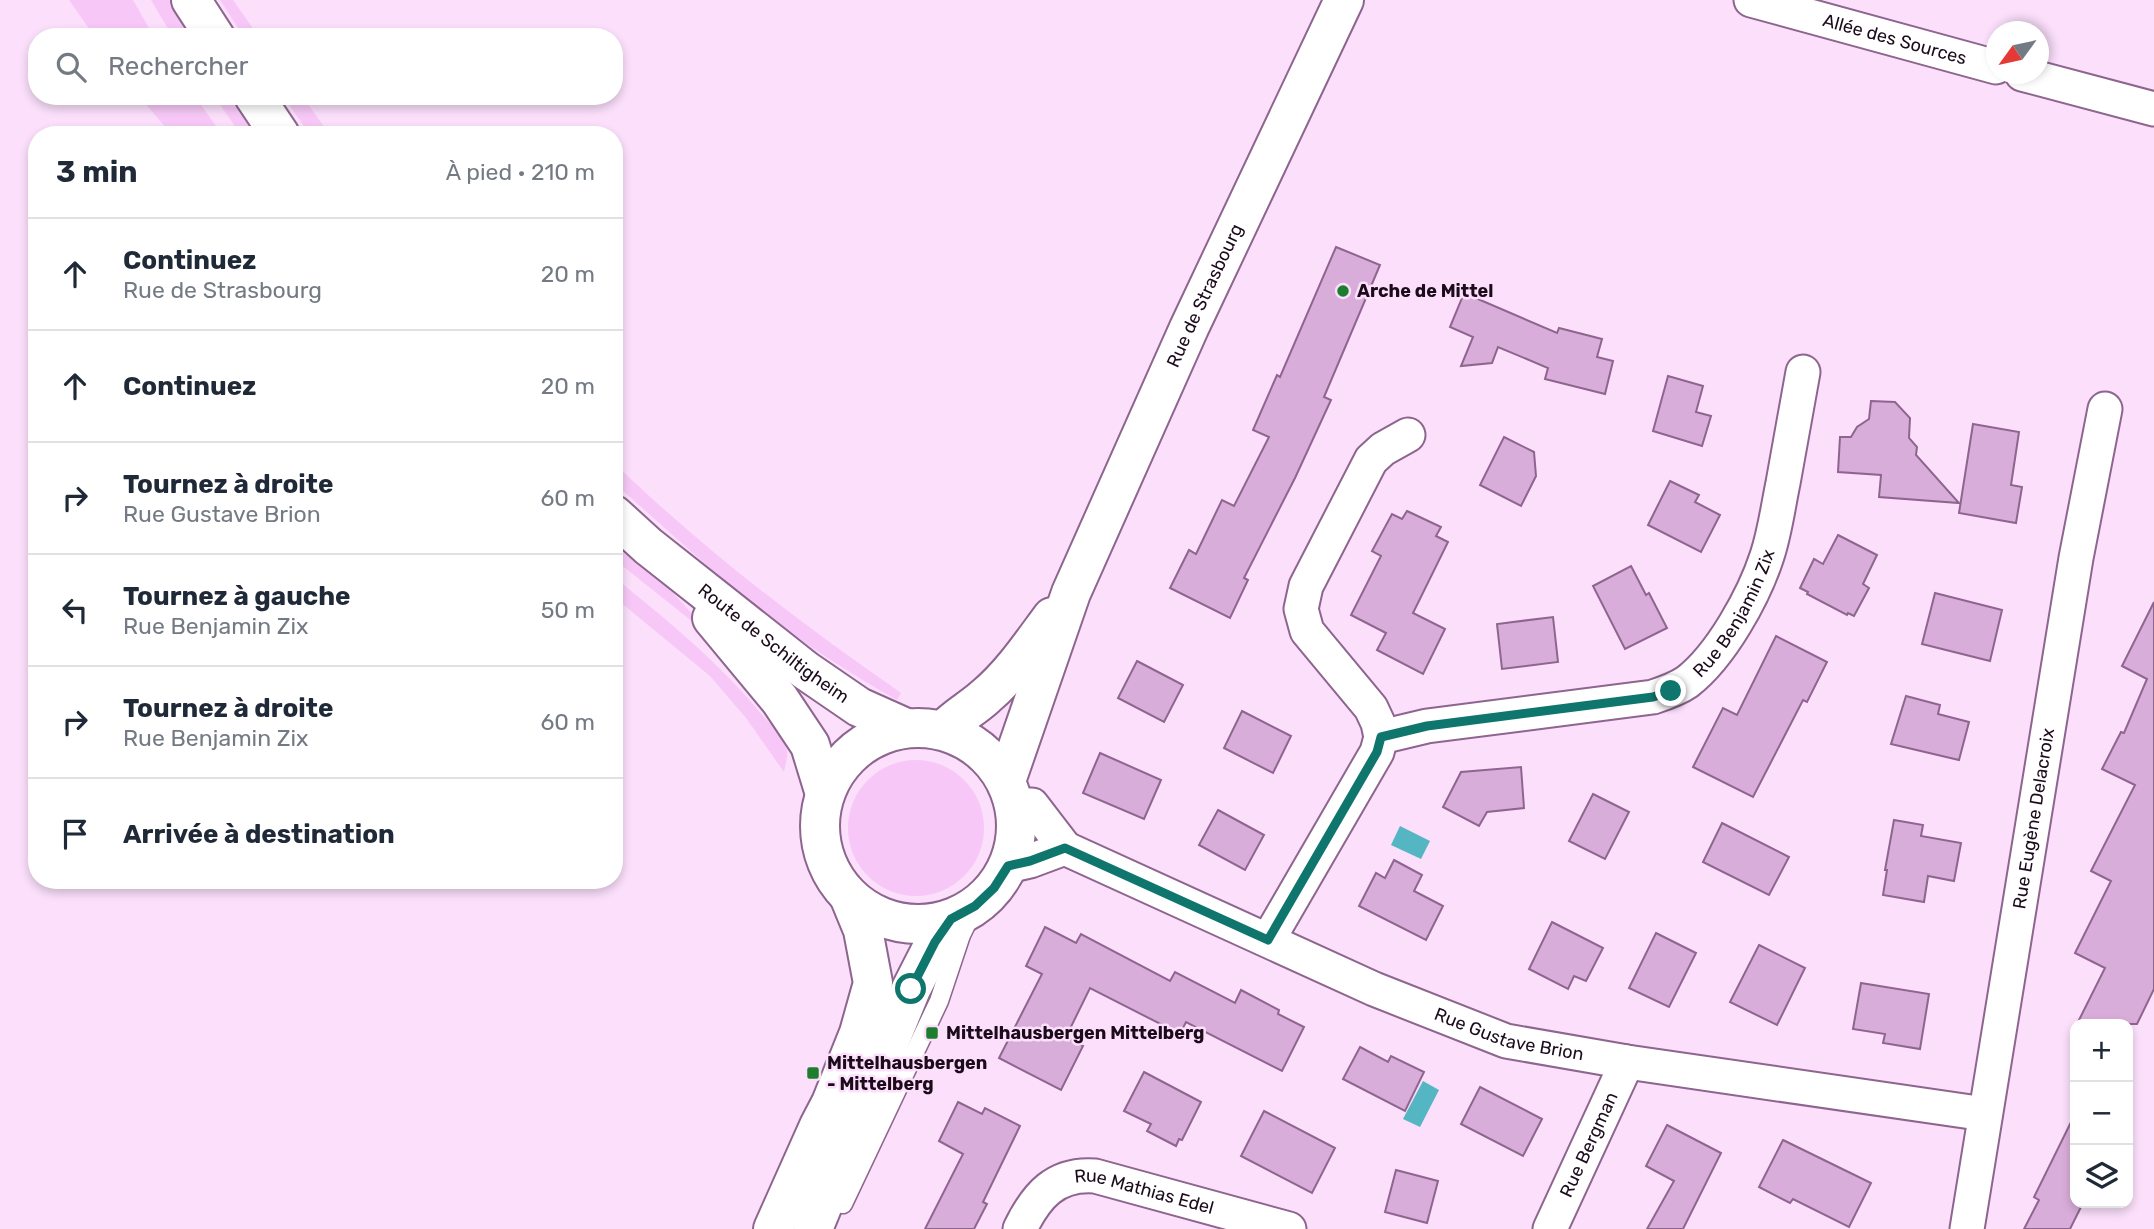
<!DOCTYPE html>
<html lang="fr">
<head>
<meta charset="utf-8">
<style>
  :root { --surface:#fff; --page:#f6f6f7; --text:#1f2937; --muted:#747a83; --line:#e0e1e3 }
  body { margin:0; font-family:Rubik,sans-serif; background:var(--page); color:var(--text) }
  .controls { position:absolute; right:21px; bottom:21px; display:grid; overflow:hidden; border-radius:14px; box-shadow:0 4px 10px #0003 }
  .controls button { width:63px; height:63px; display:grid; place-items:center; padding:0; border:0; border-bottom:2px solid var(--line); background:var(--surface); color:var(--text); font:35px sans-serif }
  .compass { position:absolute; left:1986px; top:21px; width:63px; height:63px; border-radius:50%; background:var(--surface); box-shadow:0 4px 10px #0003; rotate:237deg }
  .stop { position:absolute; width:21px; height:21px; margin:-16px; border:5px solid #0f766e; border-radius:50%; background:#fff }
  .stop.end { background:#0f766e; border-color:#fff; box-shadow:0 2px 7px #0008 }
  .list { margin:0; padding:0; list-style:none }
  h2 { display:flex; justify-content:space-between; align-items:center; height:91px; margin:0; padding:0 28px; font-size:30px }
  h2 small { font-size:23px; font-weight:400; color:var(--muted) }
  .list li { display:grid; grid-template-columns:46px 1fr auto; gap:21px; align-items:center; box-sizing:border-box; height:112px; padding:0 28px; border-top:2px solid var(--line) }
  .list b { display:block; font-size:26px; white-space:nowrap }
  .list p { margin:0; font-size:23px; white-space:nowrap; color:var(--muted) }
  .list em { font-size:23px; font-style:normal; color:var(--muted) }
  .icon { flex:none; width:38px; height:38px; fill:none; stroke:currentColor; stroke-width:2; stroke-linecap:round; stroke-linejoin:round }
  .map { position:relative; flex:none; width:2154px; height:1229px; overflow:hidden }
  .search { position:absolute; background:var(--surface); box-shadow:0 4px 10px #0003; left:28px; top:28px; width:595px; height:77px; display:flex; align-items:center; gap:18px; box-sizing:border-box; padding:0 24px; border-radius:28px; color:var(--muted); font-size:26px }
  .panel { position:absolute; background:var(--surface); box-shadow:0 4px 10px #0003; left:28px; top:126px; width:595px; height:763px; border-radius:28px }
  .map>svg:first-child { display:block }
  .green { fill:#f7c8f7 }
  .water { fill:#54b6c2 }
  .building { fill:#d9add9; stroke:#8e658e; stroke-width:2 }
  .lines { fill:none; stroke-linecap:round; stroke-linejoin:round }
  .lane-casing { stroke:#8d658e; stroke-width:21 }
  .street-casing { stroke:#8d658e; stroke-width:37 }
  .secondary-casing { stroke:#8d658e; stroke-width:42 }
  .lane { stroke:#fff; stroke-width:18 }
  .street { stroke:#fff; stroke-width:33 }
  .secondary { stroke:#fff; stroke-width:38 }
  .route { stroke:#0f766e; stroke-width:9 }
  .poi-dot { fill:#1c7d2f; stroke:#fbdffb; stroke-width:2.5 }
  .labels { text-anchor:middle; stroke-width:5; stroke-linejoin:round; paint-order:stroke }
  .street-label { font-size:18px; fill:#1b0b1b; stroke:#fbdffb }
  .poi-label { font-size:18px; font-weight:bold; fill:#1b0b1b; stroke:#fbdffb; text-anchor:start }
</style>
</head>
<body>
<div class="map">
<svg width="2154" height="1229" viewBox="0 0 2154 1229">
  <rect width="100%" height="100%" fill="#fbdffb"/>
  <g class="green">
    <path d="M 69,0 L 133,0 L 154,37 L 95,37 Z"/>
    <path d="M 151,0 L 172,0 L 196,37 L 173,37 Z"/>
    <path d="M 220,0 L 233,0 L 259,37 L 244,37 Z"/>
    <path d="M 139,96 L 195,96 L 222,135 L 172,135 Z"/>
    <path d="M 214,96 L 235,96 L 262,135 L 241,135 Z"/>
    <path d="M 283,96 L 302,96 L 330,135 L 310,135 Z"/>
    <path d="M 614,463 C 703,549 800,623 901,693 L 897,700 C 844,670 794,637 747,599 C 701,562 658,521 614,483 Z"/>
    <path d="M 614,539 L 662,581 L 708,631 L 703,630 L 614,559 Z"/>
    <path d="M 614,577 C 667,620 720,663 763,716 C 772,725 784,738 787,751 C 788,757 785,766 784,772 L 746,718 L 710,676 L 614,597 Z"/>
    <circle cx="916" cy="828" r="68"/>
  </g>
  <g class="water">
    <path d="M 1400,826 L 1430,841 L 1421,859 L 1391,845 Z"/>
    <path d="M 1423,1081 L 1439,1090 L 1420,1127 L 1403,1119 Z"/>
  </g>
  <g class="building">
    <path d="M 1336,247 L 1380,265 L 1324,397 L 1331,400 L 1295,478 L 1244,578 L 1248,580 L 1230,618 L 1170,588 L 1189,550 L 1196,554 L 1222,500 L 1234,506 L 1269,437 L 1253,430 L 1277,375 L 1280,377 Z"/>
    <path d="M 1464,293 L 1557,333 L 1559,328 L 1602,339 L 1597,357 L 1613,361 L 1605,394 L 1545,379 L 1548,368 L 1498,347 L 1492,363 L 1461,366 L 1473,337 L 1450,327 Z"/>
    <path d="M 1668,376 L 1703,386 L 1696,412 L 1711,416 L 1702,446 L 1653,431 Z"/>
    <path d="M 1871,401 L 1895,402 L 1910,418 L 1909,438 L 1917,447 L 1916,455 L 1959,503 L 1879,497 L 1881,475 L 1838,472 L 1840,437 L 1851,437 L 1857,427 L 1869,419 Z"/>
    <path d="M 1973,424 L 2019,432 L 2011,485 L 2022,487 L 2016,523 L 1959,513 Z"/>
    <path d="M 1504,437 L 1534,452 L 1536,476 L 1521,506 L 1480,485 Z"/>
    <path d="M 1670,481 L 1699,495 L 1695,502 L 1720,515 L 1701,552 L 1648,525 Z"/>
    <path d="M 1407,511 L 1441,527 L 1436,536 L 1448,542 L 1413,613 L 1445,629 L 1423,674 L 1377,650 L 1386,633 L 1351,615 L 1381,556 L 1372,551 L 1392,514 L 1402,519 Z"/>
    <path d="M 1838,535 L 1877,555 L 1863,584 L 1869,588 L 1854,616 L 1848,613 L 1847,615 L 1807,594 L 1808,592 L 1800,588 L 1814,559 L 1823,564 Z"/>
    <path d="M 1631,566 L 1646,595 L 1649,593 L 1667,628 L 1625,649 L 1593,586 Z"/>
    <path d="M 1935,593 L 2002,610 L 1990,661 L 1922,644 Z"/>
    <path d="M 2154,602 L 2154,989 L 2137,1024 L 2077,1024 L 2105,968 L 2075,953 L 2111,881 L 2091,871 L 2135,785 L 2102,769 L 2121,732 L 2124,733 L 2147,679 L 2122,666 Z"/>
    <path d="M 1553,617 L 1558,662 L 1502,669 L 1497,624 Z"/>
    <path d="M 1776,636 L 1827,662 L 1807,702 L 1803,700 L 1753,797 L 1693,767 L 1723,708 L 1737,715 Z"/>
    <path d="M 1137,661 L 1183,685 L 1164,722 L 1118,698 Z"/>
    <path d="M 1906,696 L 1940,705 L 1938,714 L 1969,722 L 1959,760 L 1891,744 Z"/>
    <path d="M 1242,711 L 1291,736 L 1273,773 L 1224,748 Z"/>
    <path d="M 1100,753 L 1161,780 L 1144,819 L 1083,793 Z"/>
    <path d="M 1521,767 L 1524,808 L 1487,812 L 1479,826 L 1443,807 L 1461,772 Z"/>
    <path d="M 1593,794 L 1629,812 L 1605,859 L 1569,841 Z"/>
    <path d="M 1218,810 L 1264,835 L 1245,870 L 1199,845 Z"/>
    <path d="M 1894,820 L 1923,825 L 1921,836 L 1961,843 L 1954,881 L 1928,876 L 1924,902 L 1883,895 L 1887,870 L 1885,870 Z"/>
    <path d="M 1722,823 L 1789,857 L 1769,895 L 1703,862 Z"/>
    <path d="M 1394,860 L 1422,875 L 1414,891 L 1443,906 L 1426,940 L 1359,906 L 1376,873 L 1385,878 Z"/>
    <path d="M 1552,922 L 1603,948 L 1586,981 L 1574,976 L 1568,989 L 1529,969 Z"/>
    <path d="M 1045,927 L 1076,943 L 1081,934 L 1170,981 L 1175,972 L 1235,1003 L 1241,990 L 1279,1010 L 1278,1014 L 1304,1027 L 1282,1071 L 1186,1022 L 1180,1034 L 1090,988 L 1066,1037 L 1083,1046 L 1061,1090 L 999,1058 L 1042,974 L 1026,966 Z"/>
    <path d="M 1656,933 L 1696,953 L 1669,1007 L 1629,988 Z"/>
    <path d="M 1759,945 L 1805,968 L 1777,1025 L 1730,1002 Z"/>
    <path d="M 1861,983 L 1929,994 L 1920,1049 L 1883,1043 L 1885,1034 L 1853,1029 Z"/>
    <path d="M 1360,1047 L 1388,1062 L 1391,1056 L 1424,1072 L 1405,1111 L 1343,1079 Z"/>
    <path d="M 1144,1072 L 1201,1102 L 1182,1140 L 1179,1139 L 1176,1146 L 1147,1131 L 1151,1124 L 1124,1111 Z"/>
    <path d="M 1480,1087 L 1542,1119 L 1523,1156 L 1461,1124 Z"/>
    <path d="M 958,1102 L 982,1114 L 985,1108 L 1020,1126 L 983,1202 L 987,1204 L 974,1229 L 925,1229 L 963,1154 L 939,1141 Z"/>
    <path d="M 1264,1111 L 1335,1148 L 1312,1193 L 1241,1156 Z"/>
    <path d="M 2075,1114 L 2075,1203 L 2083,1203 L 2070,1229 L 2024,1229 L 2039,1200 L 2034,1197 Z"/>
    <path d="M 1667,1125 L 1721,1153 L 1683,1229 L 1647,1229 L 1674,1181 L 1646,1166 Z"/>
    <path d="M 1783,1140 L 1871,1183 L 1849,1227 L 1793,1199 L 1790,1203 L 1759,1187 Z"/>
    <path d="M 1396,1170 L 1438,1181 L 1427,1223 L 1385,1212 Z"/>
  </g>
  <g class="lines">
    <g class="lane-casing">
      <path id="lane" d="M 843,1204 L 939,1001 L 961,935 L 975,906"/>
    </g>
    <g class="street-casing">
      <g id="street">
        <path id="s1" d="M 1751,0 L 1996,67"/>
        <path d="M 2022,74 L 2154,109"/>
        <path d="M 1381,737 L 1378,723 L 1371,708 L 1307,631 L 1301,609 L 1306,586 L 1371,460 L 1383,449 L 1408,435"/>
        <path id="s2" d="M 1014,805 L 1032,805 L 1065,848 L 1071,851 L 1374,989 L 1506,1041 L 1627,1062 L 1985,1114"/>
        <path d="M 1008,866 L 1030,861 L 1065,848"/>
        <path id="s3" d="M 1268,940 L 1377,752 L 1381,737 L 1427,726 L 1653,697 C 1665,693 1677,689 1687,682 C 1721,656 1754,596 1767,556 C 1775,532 1778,507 1783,483 C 1790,446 1796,409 1803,372"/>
        <path id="s4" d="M 1020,1229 C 1036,1196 1055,1173 1095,1176 L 1289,1229"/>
        <path id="s5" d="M 1550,1229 L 1627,1062"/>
        <path id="s6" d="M 1967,1229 L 2076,558 L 2105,409"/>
      </g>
    </g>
    <g class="secondary-casing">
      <g id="secondary">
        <path d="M 191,0 L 215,37"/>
        <path d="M 254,96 L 280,135"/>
        <path id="s7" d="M 614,515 L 648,546 L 805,670 L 859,707 L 906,728"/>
        <path d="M 712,618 L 780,700 L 810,745 L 825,794"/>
        <circle cx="918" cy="826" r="98"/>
        <path d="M 944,730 C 957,716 972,709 986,696 C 1012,674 1032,644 1052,617"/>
        <path id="s8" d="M 1006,781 L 1071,593 L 1189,328 L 1344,0"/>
        <path d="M 773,1229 L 819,1126 L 831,1103 L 859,1033 L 873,983 L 863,930 L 849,896"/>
        <path d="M 813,1229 L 911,989 L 935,942 L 951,919"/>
      </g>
    </g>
    <use href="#lane" class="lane"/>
    <use href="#street" class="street"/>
    <use href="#secondary" class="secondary"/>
  </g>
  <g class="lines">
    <path class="route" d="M 911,989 L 935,942 L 951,919 L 975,906 L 994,888 L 1008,866 L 1030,861 L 1065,848 L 1268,940 L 1377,752 L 1381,737 L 1427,726 L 1653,697 L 1671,691"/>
  </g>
  <g class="poi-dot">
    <circle cx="1343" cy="291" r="7"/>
    <rect x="925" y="1026" width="14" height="14" rx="3.5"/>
    <rect x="806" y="1066" width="14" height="14" rx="3.5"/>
  </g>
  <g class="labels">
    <g class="street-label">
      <text dy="6" stroke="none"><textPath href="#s1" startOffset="149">Allée des Sources</textPath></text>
      <text dy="6" stroke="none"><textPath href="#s8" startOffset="525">Rue de Strasbourg</textPath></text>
      <text dy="6" stroke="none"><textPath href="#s3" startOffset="630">Rue Benjamin Zix</textPath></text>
      <text dy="6" stroke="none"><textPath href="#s7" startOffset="205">Route de Schiltigheim</textPath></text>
      <text dy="6" stroke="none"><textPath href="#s6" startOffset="416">Rue Eugène Delacroix</textPath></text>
      <text dy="6" stroke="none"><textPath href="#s2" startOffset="555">Rue Gustave Brion</textPath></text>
      <text dy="6" stroke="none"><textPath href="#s5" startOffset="93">Rue Bergman</textPath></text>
      <text dy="6" stroke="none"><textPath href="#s4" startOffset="150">Rue Mathias Edel</textPath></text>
    </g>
    <g class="poi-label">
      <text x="1357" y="297">Arche de Mittel</text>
      <text x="946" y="1039">Mittelhausbergen Mittelberg</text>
      <text x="827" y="1069">Mittelhausbergen<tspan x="827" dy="21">- Mittelberg</tspan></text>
    </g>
  </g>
</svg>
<div class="controls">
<button>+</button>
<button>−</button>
<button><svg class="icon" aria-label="layers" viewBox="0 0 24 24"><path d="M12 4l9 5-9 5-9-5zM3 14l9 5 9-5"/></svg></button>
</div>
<svg class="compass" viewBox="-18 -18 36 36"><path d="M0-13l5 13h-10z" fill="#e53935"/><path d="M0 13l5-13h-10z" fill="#747a83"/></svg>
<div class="stop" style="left:911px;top:989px"></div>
<div class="stop end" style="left:1671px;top:691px"></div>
<div class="search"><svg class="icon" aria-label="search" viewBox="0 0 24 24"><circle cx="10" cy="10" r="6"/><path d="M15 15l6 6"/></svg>Rechercher</div>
<section class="panel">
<h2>3 min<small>À pied · 210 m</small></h2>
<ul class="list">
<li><svg class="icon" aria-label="ahead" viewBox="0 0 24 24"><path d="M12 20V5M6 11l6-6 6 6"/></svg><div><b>Continuez</b><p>Rue de Strasbourg</p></div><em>20 m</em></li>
<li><svg class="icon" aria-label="ahead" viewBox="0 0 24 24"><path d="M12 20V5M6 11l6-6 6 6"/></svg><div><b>Continuez</b></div><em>20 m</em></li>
<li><svg class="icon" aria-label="right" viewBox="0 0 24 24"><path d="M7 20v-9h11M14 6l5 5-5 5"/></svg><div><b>Tournez à droite</b><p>Rue Gustave Brion</p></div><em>60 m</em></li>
<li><svg class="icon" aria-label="left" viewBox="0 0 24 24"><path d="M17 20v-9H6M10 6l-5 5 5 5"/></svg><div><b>Tournez à gauche</b><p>Rue Benjamin Zix</p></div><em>50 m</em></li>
<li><svg class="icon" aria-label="right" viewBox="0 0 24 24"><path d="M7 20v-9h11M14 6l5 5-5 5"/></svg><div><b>Tournez à droite</b><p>Rue Benjamin Zix</p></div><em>60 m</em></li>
<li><svg class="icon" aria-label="arrive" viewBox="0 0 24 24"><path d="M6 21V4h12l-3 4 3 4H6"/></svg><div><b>Arrivée à destination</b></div></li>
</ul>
</section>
</div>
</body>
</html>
